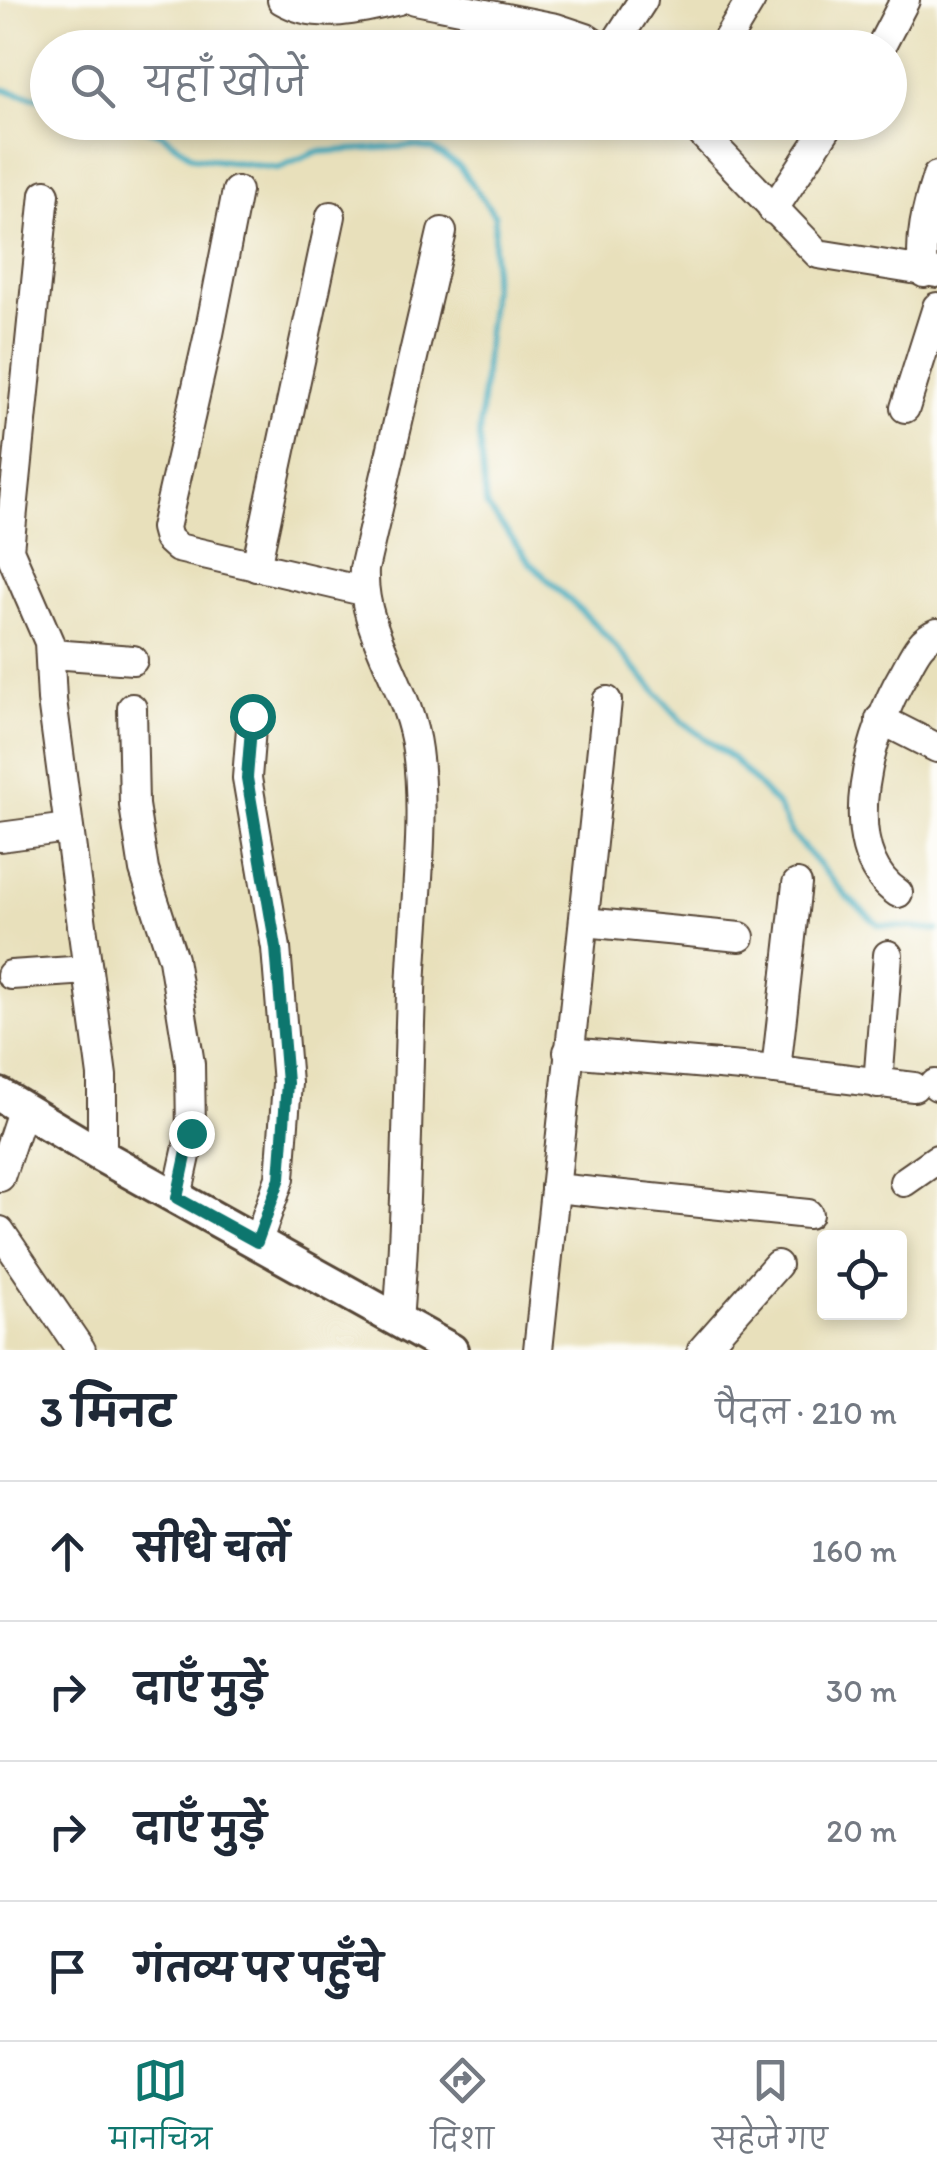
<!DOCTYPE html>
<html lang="hi">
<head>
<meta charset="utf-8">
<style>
  :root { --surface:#fff; --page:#f6f6f7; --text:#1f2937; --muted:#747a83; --line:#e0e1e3; --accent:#0f766e }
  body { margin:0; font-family:Itim,"Playpen Sans Deva",sans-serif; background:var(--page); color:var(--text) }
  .controls { position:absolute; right:30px; bottom:30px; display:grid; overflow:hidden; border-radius:10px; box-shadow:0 5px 15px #0003 }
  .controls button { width:90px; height:90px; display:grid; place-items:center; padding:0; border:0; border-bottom:2px solid var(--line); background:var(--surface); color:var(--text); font:50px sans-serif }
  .stop { position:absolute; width:30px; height:30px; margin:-22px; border:8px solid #0f766e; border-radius:50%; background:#fff }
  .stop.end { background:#0f766e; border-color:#fff; box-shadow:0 2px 10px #0008 }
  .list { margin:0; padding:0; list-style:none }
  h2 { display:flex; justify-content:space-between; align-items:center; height:130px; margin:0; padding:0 40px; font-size:42px }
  h2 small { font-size:32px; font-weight:400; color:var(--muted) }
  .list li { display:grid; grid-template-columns:65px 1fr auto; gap:30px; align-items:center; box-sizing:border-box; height:140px; padding:0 40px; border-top:2px solid var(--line) }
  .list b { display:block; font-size:38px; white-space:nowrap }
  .list em { font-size:32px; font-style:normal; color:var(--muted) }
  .icon { flex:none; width:55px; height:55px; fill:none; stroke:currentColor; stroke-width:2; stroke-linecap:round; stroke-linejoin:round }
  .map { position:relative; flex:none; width:937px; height:1350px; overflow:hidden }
  .search { position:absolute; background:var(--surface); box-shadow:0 5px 15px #0003; left:30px; right:30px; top:30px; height:110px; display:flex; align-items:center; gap:25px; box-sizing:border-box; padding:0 35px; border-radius:55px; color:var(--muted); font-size:38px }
  .sheet { height:690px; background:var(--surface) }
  nav { display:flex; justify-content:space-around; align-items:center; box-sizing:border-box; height:140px; border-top:2px solid var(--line); background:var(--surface); font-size:28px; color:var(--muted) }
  nav a { display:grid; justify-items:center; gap:5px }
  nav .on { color:var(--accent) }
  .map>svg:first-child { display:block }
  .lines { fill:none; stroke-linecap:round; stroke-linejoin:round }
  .stream { stroke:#3fabbe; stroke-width:6 }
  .minor-casing { stroke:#554536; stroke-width:32 }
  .tertiary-casing { stroke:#554536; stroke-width:38 }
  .minor { stroke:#fff; stroke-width:28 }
  .tertiary { stroke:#fff; stroke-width:32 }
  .route { stroke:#0f766e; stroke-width:12 }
</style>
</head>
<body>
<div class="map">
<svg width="937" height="1350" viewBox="0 0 937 1350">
  <rect width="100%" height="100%" fill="#fdfcf7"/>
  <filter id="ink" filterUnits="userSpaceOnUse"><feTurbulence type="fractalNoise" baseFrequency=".01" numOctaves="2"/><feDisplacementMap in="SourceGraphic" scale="20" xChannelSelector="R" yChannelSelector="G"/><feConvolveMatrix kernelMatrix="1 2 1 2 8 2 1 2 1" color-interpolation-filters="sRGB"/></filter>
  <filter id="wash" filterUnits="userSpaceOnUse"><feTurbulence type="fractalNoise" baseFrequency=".0048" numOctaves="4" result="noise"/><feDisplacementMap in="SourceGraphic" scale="40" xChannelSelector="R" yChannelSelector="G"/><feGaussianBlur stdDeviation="2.25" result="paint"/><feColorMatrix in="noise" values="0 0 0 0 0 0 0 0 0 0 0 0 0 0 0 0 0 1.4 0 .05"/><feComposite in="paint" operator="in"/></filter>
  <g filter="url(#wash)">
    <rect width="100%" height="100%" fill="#e8e0bb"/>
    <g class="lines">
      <g class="stream">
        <path d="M 0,89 L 48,100"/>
        <path d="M 127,122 L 162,134 L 193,157 L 278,168 L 316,152 L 411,146 L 432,149 L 459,166 L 495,216 L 493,273 L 479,437 L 486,505 L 531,564 L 596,625 L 683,722 L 733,759 L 777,805 L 791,833 L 848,898 L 879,925 L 937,930"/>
      </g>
    </g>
  </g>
  <g filter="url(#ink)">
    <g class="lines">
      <g class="minor-casing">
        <g id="minor">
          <path d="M 282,0 C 318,21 360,9 399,0"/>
          <path d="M 415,0 L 556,28 L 586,38 L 601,48"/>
          <path d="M 612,48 L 643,0"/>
          <path d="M 722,48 L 751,0"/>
          <path d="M 880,48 L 905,0"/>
          <path d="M 691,122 L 818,254 L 937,273"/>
          <path d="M 237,191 L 209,334 L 165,528 L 168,539 L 178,548 L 363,591"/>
          <path d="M 45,194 L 9,550 L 49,642 L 52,700 L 102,1076 L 102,1156"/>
          <path d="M 773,210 L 831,122"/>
          <path d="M 924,273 C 918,240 927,208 937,176"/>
          <path d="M 905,408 L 937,307"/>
          <path d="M 256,567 L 331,216"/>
          <path d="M 52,654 L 133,660"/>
          <path d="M 132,708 L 134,805 L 144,870 L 173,959 L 190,1064 L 191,1133 L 177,1197"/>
          <path d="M 252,716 L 247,778 L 276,948 L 287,1083 L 280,1178 L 257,1243"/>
          <path d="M 880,719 L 937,748"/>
          <path d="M 0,837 L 68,828"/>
          <path d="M 898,893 C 833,849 872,727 904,673 C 913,657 919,640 937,633"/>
          <path d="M 584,922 L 740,937"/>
          <path d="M 11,975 L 88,970"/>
          <path d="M 568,1052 L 776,1070 L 914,1087"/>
          <path d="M 776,1070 L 797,884"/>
          <path d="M 878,1084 L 888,955"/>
          <path d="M 935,1084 L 937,1086"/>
          <path d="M 0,1177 L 23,1108"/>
          <path d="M 904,1182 L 937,1159"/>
          <path d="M 555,1188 L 808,1214"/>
          <path d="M 0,1231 L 81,1350"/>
          <path d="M 398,1321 C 407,1211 407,1103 411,993 C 413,916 427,826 417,750 C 409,686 361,634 364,569 L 442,232"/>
          <path d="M 538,1350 L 607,701"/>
          <path d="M 702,1350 L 777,1265"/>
        </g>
      </g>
      <g class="tertiary-casing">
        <path id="tertiary" d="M 0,1095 L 102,1156 L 451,1350"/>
      </g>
      <use href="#minor" class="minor"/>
      <use href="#tertiary" class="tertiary"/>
    </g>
  </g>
  <g class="lines" filter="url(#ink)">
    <path class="route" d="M 191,1133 L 177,1198 L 257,1242 L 280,1178 L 287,1083 L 276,948 L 247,778 L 252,716"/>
  </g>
</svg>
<div class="controls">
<button><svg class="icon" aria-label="locate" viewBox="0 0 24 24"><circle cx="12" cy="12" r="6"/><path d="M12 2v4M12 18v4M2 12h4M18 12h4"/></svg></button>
</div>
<div class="stop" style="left:252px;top:716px"></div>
<div class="stop end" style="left:191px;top:1133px"></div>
<div class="search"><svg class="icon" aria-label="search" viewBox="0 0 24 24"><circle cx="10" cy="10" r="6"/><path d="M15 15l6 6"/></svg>यहाँ खोजें</div>
</div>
<section class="sheet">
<h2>3 मिनट<small>पैदल · 210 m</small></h2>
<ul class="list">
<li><svg class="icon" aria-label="ahead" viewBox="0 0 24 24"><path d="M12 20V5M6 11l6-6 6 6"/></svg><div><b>सीधे चलें</b></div><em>160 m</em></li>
<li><svg class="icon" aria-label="right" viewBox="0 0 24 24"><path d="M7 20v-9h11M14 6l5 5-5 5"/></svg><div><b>दाएँ मुड़ें</b></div><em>30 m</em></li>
<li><svg class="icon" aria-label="right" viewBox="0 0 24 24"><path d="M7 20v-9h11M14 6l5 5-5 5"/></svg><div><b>दाएँ मुड़ें</b></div><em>20 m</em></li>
<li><svg class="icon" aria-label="arrive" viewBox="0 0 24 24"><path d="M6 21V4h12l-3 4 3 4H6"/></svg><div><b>गंतव्य पर पहुँचे</b></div></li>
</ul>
</section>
<nav>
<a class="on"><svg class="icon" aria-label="map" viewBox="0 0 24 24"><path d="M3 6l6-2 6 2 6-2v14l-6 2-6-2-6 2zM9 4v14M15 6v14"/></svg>मानचित्र</a>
<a><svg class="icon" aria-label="directions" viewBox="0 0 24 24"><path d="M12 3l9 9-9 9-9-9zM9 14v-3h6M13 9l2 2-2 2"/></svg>दिशा</a>
<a><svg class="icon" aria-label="saved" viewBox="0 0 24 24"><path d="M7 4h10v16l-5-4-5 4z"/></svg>सहेजे गए</a>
</nav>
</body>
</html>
